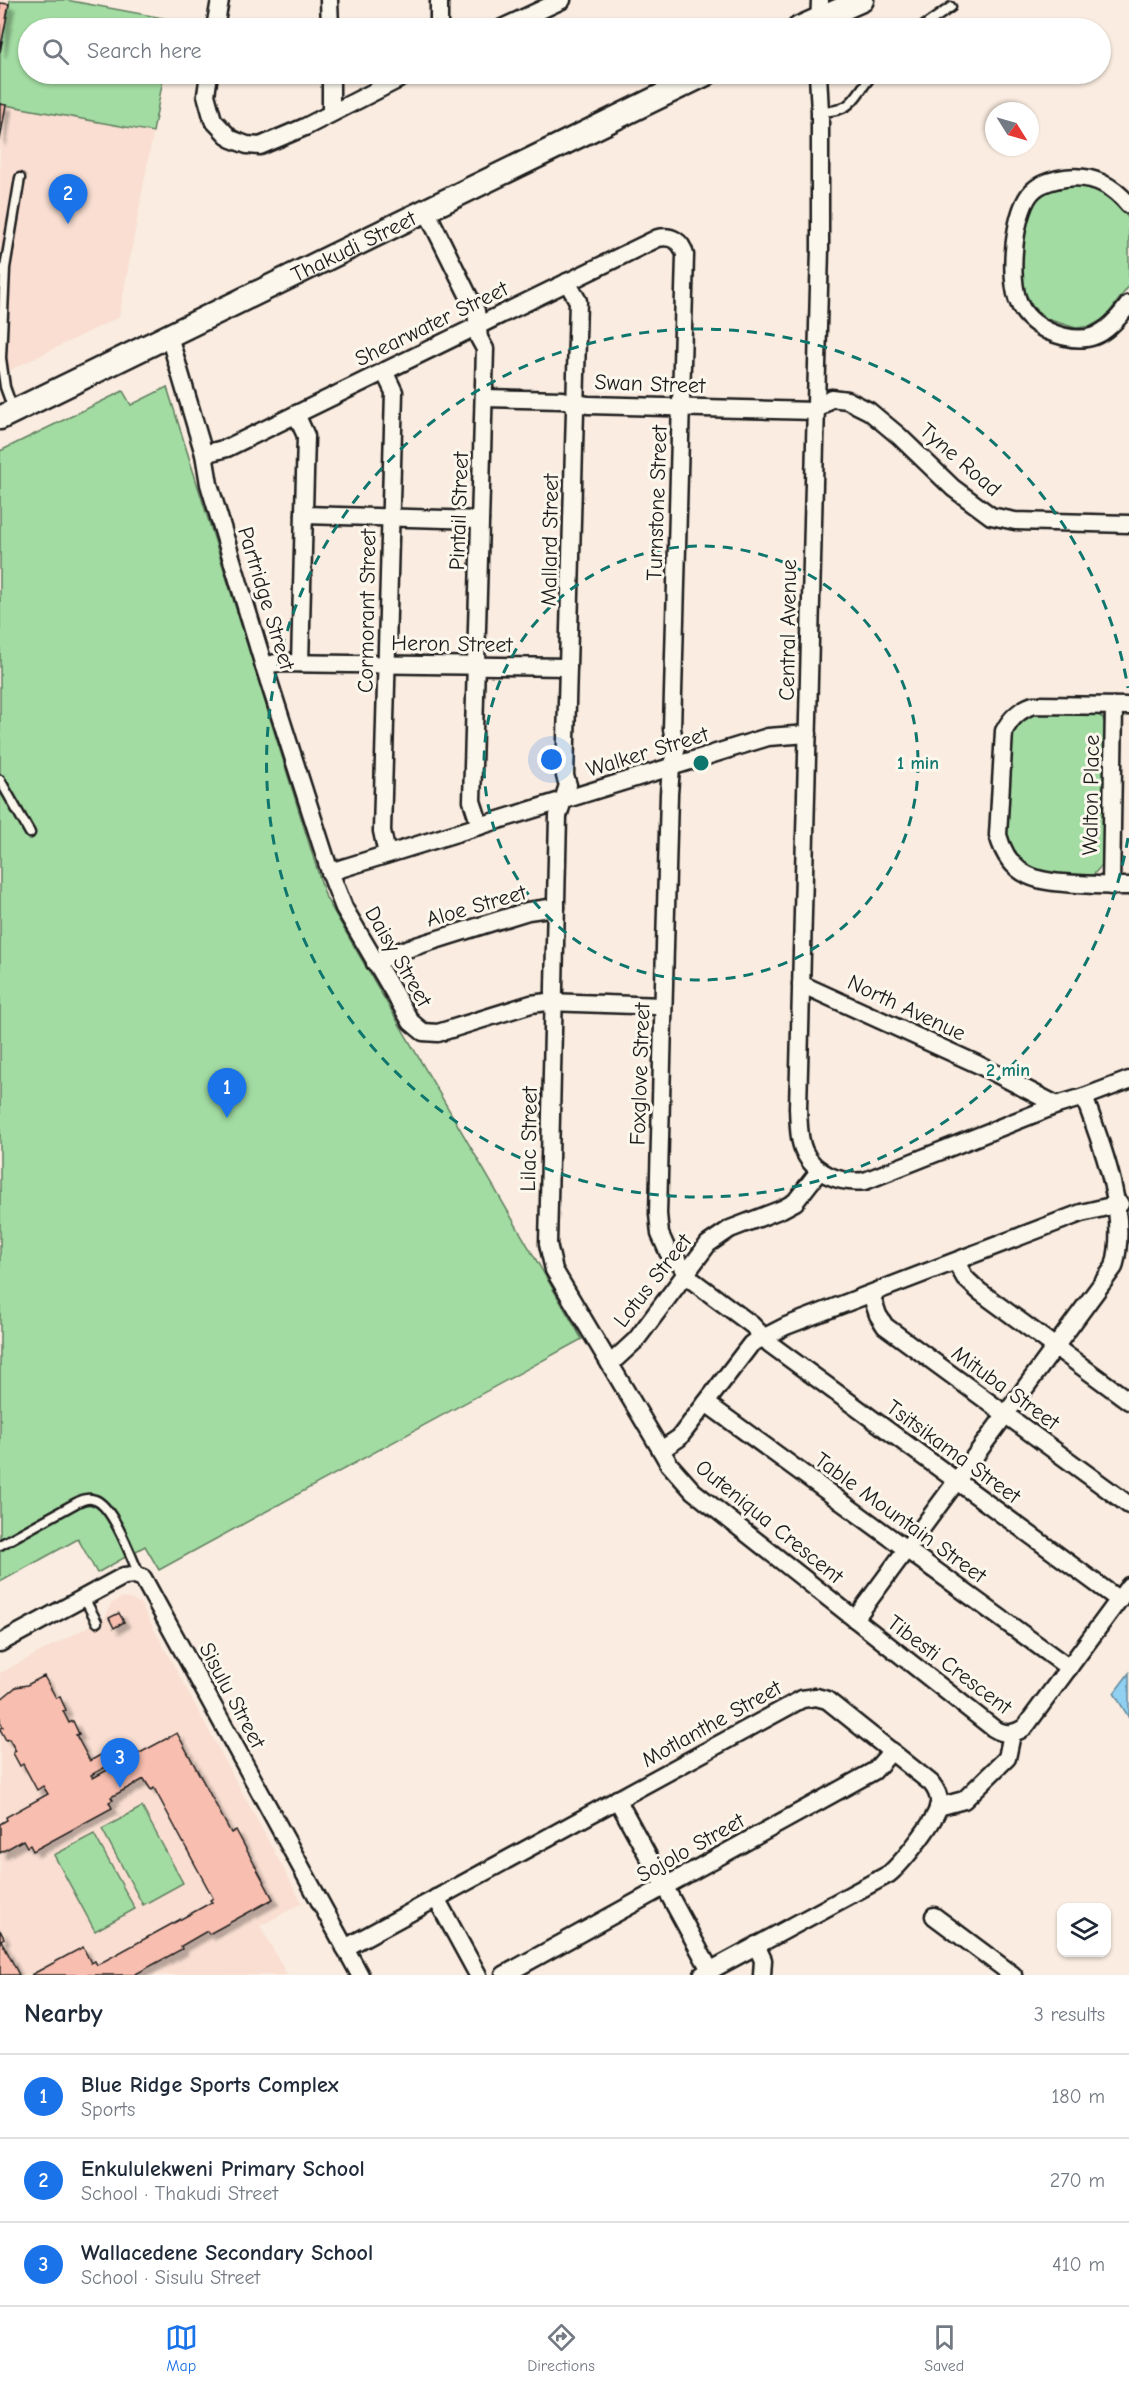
<!DOCTYPE html>
<html lang="en">
<head>
<meta charset="utf-8">
<style>
  :root { --surface:#fff; --page:#f2f2f3; --text:#1f2937; --muted:#747a83; --line:#e0e1e3; --accent:#1a73e8 }
  body { margin:0; font-family:"Comic Neue",sans-serif; background:var(--page); color:var(--text) }
  .controls { position:absolute; right:18px; bottom:18px; display:grid; overflow:hidden; border-radius:12px; box-shadow:0 2px 4px #0004 }
  .controls button { width:54px; height:54px; display:grid; place-items:center; padding:0; border:0; border-bottom:2px solid var(--line); background:var(--surface); color:var(--text); font:30px sans-serif }
  .compass { position:absolute; left:985px; top:102px; width:54px; height:54px; border-radius:50%; background:var(--surface); box-shadow:0 2px 4px #0004; rotate:127deg }
  .you { position:absolute; left:552px; top:760px; width:21px; height:21px; margin:-15px; border:4px solid #fff; border-radius:50%; background:#1a73e8; box-shadow:0 0 0 9px #1a73e833 }
  .badge { display:grid; place-items:center; width:39px; height:39px; border-radius:50%; background:var(--accent); color:#fff; font-size:20px; font-weight:700 }
  .pin { position:absolute; translate:-50% -50px; filter:drop-shadow(0 2px 3px #0008) }
  .pin::after { content:''; position:absolute; top:32px; width:21px; height:18px; background:inherit; clip-path:polygon(0 0,100% 0,50% 100%) }
  .list { margin:0; padding:0; list-style:none }
  h2 { display:flex; justify-content:space-between; align-items:center; height:78px; margin:0; padding:0 24px; font-size:26px }
  h2 small { font-size:20px; font-weight:400; color:var(--muted) }
  .list li { display:grid; grid-template-columns:39px 1fr auto; gap:18px; align-items:center; box-sizing:border-box; height:84px; padding:0 24px; border-top:2px solid var(--line) }
  .list b { display:block; font-size:22px; white-space:nowrap }
  .list p { margin:0; font-size:20px; white-space:nowrap; color:var(--muted) }
  .list em { font-size:20px; font-style:normal; color:var(--muted) }
  .icon { flex:none; width:33px; height:33px; fill:none; stroke:currentColor; stroke-width:2; stroke-linecap:round; stroke-linejoin:round }
  .map { position:relative; flex:none; width:1129px; height:1975px; overflow:hidden }
  .search { position:absolute; background:var(--surface); box-shadow:0 2px 4px #0004; left:18px; right:18px; top:18px; height:66px; display:flex; align-items:center; gap:15px; box-sizing:border-box; padding:0 21px; border-radius:33px; color:var(--muted); font-size:22px }
  .sheet { height:330px; background:var(--surface) }
  nav { display:flex; justify-content:space-around; align-items:center; box-sizing:border-box; height:84px; border-top:2px solid var(--line); background:var(--surface); font-size:16px; color:var(--muted) }
  nav a { display:grid; justify-items:center; gap:3px }
  nav .on { color:var(--accent) }
  .map>svg:first-child { display:block }
  .built { fill:#f9ded1 }
  .green { fill:#a2dca2; stroke:#5f7c5f; stroke-width:1.5 }
  .water { fill:#90d0f1; stroke:#62889c; stroke-width:1.5 }
  .building { fill:#f8beaf; stroke:#1c1c1c; stroke-width:1.5; filter:url(#shadow) }
  .lines { fill:none; stroke-linecap:round; stroke-linejoin:round }
  .lane-casing { stroke:#1c1c1c; stroke-width:13 }
  .street-casing { stroke:#1c1c1c; stroke-width:21 }
  .secondary-casing { stroke:#1c1c1c; stroke-width:27 }
  .lane { stroke:#fbf7ec; stroke-width:8 }
  .street { stroke:#fbf7ec; stroke-width:16 }
  .secondary { stroke:#fbf7ec; stroke-width:22 }
  .ring { fill:none; stroke:#0f766e; stroke-width:3; stroke-dasharray:10 8 }
  .labels { text-anchor:middle; stroke-width:6; stroke-linejoin:round; paint-order:stroke }
  .street-label { font-size:22px; fill:#1c1c1c; stroke:#fbf7ec }
  .centre { fill:#0f766e; stroke:#fbf7ec; stroke-width:3 }
  .ring-label { font-size:18px; text-anchor:middle; font-weight:bold; fill:#0f766e; stroke:#fbf7ec; stroke-width:6; stroke-linejoin:round; paint-order:stroke }
</style>
</head>
<body>
<div class="map">
<svg width="1129" height="1975" viewBox="0 0 1129 1975">
  <defs>
    <filter id="shadow"><feDropShadow dx="5.5" dy="5.5" stdDeviation="1.5" flood-color="#0004"/></filter>
  </defs>
  <rect width="100%" height="100%" fill="#faece0"/>
  <filter id="ink" filterUnits="userSpaceOnUse"><feTurbulence type="fractalNoise" baseFrequency=".0167" numOctaves="2"/><feDisplacementMap in="SourceGraphic" scale="12" xChannelSelector="R" yChannelSelector="G"/><feConvolveMatrix kernelMatrix="1 2 1 2 8 2 1 2 1" color-interpolation-filters="sRGB"/></filter>
  <g filter="url(#ink)">
    <g class="built">
      <path d="M 0,0 L 65,0 L 172,28 L 28,28 L 28,74 L 164,74 L 119,317 L 0,375 Z"/>
      <path d="M 123,1597 L 140,1603 L 302,1903 L 260,1926 L 287,1975 L 0,1975 L 0,1673 L 105,1618 L 111,1604 Z"/>
    </g>
    <g class="green">
      <path d="M 10,0 L 66,0 L 174,20 L 172,28 L 28,28 L 28,74 L 164,74 L 153,132 L 0,104 L 0,52 Z"/>
      <path d="M 1066,184 L 1090,184 L 1113,199 L 1129,219 L 1129,286 L 1105,318 L 1091,326 L 1076,328 L 1047,319 L 1033,307 L 1024,290 L 1022,274 L 1023,229 L 1034,200 L 1043,192 Z"/>
      <path d="M 167,387 L 326,898 L 582,1339 L 159,1570 L 145,1546 L 97,1573 L 78,1539 L 0,1582 L 0,451 L 123,391 L 131,405 Z"/>
      <path d="M 1047,712 L 1095,713 L 1103,718 L 1105,726 L 1103,864 L 1093,875 C 1053,874 1020,879 1007,833 C 1008,810 1004,742 1018,725 C 1025,715 1036,714 1047,712 Z"/>
      <path d="M 142,1807 L 183,1883 L 143,1905 L 102,1829 Z"/>
      <path d="M 94,1834 L 135,1909 L 95,1931 L 54,1855 Z"/>
    </g>
    <path class="water" d="M 1129,1673 L 1129,1718 L 1114,1693 Z"/>
    <g class="building">
      <path d="M 0,3 L 9,4 L 0,52 Z"/>
      <path d="M 0,104 L 6,105 L 0,140 Z"/>
      <path d="M 119,1613 L 124,1622 L 114,1628 L 109,1618 Z"/>
      <path d="M 44,1676 L 56,1698 L 60,1697 L 66,1710 L 63,1711 L 69,1723 L 73,1721 L 79,1734 L 76,1735 L 90,1761 L 104,1753 L 111,1764 L 91,1775 L 93,1778 L 126,1760 L 124,1757 L 134,1752 L 136,1755 L 177,1733 L 231,1833 L 236,1830 L 273,1899 L 209,1934 L 207,1931 L 181,1946 L 182,1949 L 134,1975 L 31,1975 L 83,1947 L 91,1963 L 95,1961 L 97,1965 L 212,1902 L 210,1900 L 213,1898 L 154,1788 L 151,1790 L 144,1779 L 111,1797 L 113,1800 L 109,1802 L 112,1808 L 33,1851 L 30,1845 L 27,1847 L 23,1840 L 0,1853 L 0,1824 L 7,1820 L 6,1817 L 48,1794 L 43,1786 L 37,1790 L 23,1764 L 20,1766 L 13,1753 L 16,1751 L 9,1739 L 6,1740 L 0,1729 L 3,1727 L 0,1721 L 0,1700 L 16,1687 L 27,1685 Z"/>
      <path d="M 0,1930 L 4,1938 L 1,1940 L 19,1975 L 0,1975 Z"/>
    </g>
    <g class="lines">
      <g class="lane-casing">
        <g id="lane">
          <path d="M 921,28 L 951,7"/>
          <path d="M 820,112 C 855,111 853,97 873,74"/>
          <path d="M 13,409 L 5,387 L 1,358 L 5,268 L 20,178"/>
          <path d="M 0,780 L 30,833"/>
          <path d="M 0,1545 L 76,1503 C 82,1500 88,1497 95,1500 C 113,1506 132,1559 140,1577"/>
          <path d="M 84,1598 L 97,1622"/>
        </g>
      </g>
      <g class="street-casing">
        <g id="street">
          <path d="M 329,0 L 330,28"/>
          <path d="M 439,0 L 439,28"/>
          <path d="M 215,28 L 220,0"/>
          <path d="M 502,28 L 562,0"/>
          <path d="M 819,28 L 820,0"/>
          <path d="M 209,74 L 206,95 L 213,120 L 231,139 L 247,145 L 260,146 L 305,127 L 409,74"/>
          <path d="M 331,74 L 331,113"/>
          <path d="M 818,74 L 820,112 L 820,248 L 798,1108 C 799,1122 798,1138 804,1151 C 814,1174 841,1184 865,1181 L 1057,1105 L 1084,1097 L 1129,1080"/>
          <path d="M 1129,205 C 1113,185 1091,174 1065,178 C 1056,179 1042,183 1035,189 C 1013,206 1008,280 1019,303 C 1024,316 1036,325 1048,331 C 1087,348 1106,336 1129,304"/>
          <path d="M 426,210 L 476,311 L 479,338 L 485,349 L 472,801 L 480,826"/>
          <path d="M 567,282 L 578,301 L 565,776 L 568,785 L 558,816 L 548,1244 L 554,1270 L 661,1450"/>
          <path d="M 169,336 L 204,454 L 209,484 L 264,666 L 330,872 L 344,908 L 411,1022 L 423,1032 L 438,1033 L 531,1004 L 547,1002 L 663,1006"/>
          <path d="M 384,371 L 394,392 L 382,831 L 387,854"/>
          <path d="M 484,398 L 562,400 L 588,405 L 815,411 L 831,398 L 847,400 L 869,411 L 899,436 L 953,488 L 991,516 L 1015,521 L 1129,524"/>
          <path d="M 296,414 L 306,436 L 300,663"/>
          <path d="M 204,454 L 227,448 L 658,238 C 671,235 682,241 685,255 L 672,729 L 676,751 L 671,767 L 669,794 L 658,1214 L 660,1234 L 668,1252 L 678,1261 L 693,1281 L 752,1325 L 770,1344 L 1119,1600"/>
          <path d="M 304,515 L 480,520"/>
          <path d="M 264,666 L 276,663 L 568,667"/>
          <path d="M 1129,706 L 1033,705 C 1019,710 1011,718 1004,731 L 998,835 C 1010,879 1039,882 1078,884 C 1095,885 1112,886 1129,886"/>
          <path d="M 330,872 L 768,737 L 808,734"/>
          <path d="M 1111,886 L 1114,706"/>
          <path d="M 375,963 L 397,952 L 528,911 L 556,907"/>
          <path d="M 801,984 L 977,1064 L 1057,1105"/>
          <path d="M 1084,1097 C 1103,1147 1129,1214 1114,1267 L 855,1619 L 693,1491 L 669,1464 L 661,1450 L 679,1438 L 751,1344 L 786,1326 L 1081,1213 L 1120,1204"/>
          <path d="M 956,1262 L 965,1278 L 979,1291 L 1129,1401"/>
          <path d="M 871,1294 L 878,1315 L 885,1326 L 1129,1505"/>
          <path d="M 610,1364 L 636,1340 L 708,1244 L 730,1229 L 782,1209 L 795,1202 L 820,1170"/>
          <path d="M 706,1403 L 1069,1668"/>
          <path d="M 855,1619 L 993,1728 C 1004,1735 1014,1735 1025,1727 L 1129,1586"/>
          <path d="M 0,1643 L 124,1576 L 135,1575 L 143,1578 L 360,1975"/>
          <path d="M 617,1799 L 710,1970"/>
          <path d="M 938,1807 L 964,1800 L 1007,1758 L 1012,1734"/>
          <path d="M 436,1898 L 478,1975"/>
          <path d="M 934,1916 L 1013,1975"/>
          <path d="M 756,1945 L 763,1960 L 762,1975"/>
          <path d="M 345,1948 L 802,1699 L 816,1697 L 827,1700 L 931,1783 C 936,1789 940,1796 939,1805 C 936,1821 902,1863 889,1874 L 702,1975"/>
          <path d="M 504,1975 L 874,1771 L 892,1751"/>
        </g>
      </g>
      <g class="secondary-casing">
        <g id="secondary">
          <path d="M 799,28 L 862,0"/>
          <path id="s1" d="M 0,418 L 706,74"/>
        </g>
      </g>
      <use href="#lane" class="lane"/>
      <use href="#street" class="street"/>
      <use href="#secondary" class="secondary"/>
    </g>
  </g>
  <g class="ring">
    <circle cx="701" cy="763" r="217"/>
    <path d="M1128 838A434 434 0 1 1 1128 688"/>
  </g>
  <g class="labels">
    <g class="street-label">
      <text dy="8" stroke="none"><textPath href="#s1" startOffset="393">Thakudi Street</textPath></text>
      <text transform="translate(431 323) rotate(-26)" y="8">Shearwater Street</text>
      <text transform="translate(650 383) rotate(2)" y="8">Swan Street</text>
      <text transform="translate(961 459) rotate(41)" y="8">Tyne Road</text>
      <text transform="translate(656 503) rotate(-88)" y="8">Turnstone Street</text>
      <text transform="translate(458 511) rotate(-88)" y="8">Pintail Street</text>
      <text transform="translate(549 540) rotate(-89)" y="8">Mallard Street</text>
      <text transform="translate(267 598) rotate(73)" y="8">Partridge Street</text>
      <text transform="translate(366 611) rotate(-89)" y="8">Cormorant Street</text>
      <text transform="translate(787 630) rotate(-89)" y="8">Central Avenue</text>
      <text transform="translate(452 643) rotate(1)" y="8">Heron Street</text>
      <text transform="translate(647 751) rotate(-17)" y="8">Walker Street</text>
      <text transform="translate(1090 795) rotate(-89)" y="8">Walton Place</text>
      <text transform="translate(476 905) rotate(-16)" y="8">Aloe Street</text>
      <text transform="translate(399 956) rotate(60)" y="8">Daisy Street</text>
      <text transform="translate(907 1007) rotate(25)" y="8">North Avenue</text>
      <text transform="translate(639 1074) rotate(-88)" y="8">Foxglove Street</text>
      <text transform="translate(528 1139) rotate(-89)" y="8">Lilac Street</text>
      <text transform="translate(652 1280) rotate(-52)" y="8">Lotus Street</text>
      <text transform="translate(1006 1387) rotate(36)" y="8">Mituba Street</text>
      <text transform="translate(954 1451) rotate(36)" y="8">Tsitsikama Street</text>
      <text transform="translate(901 1517) rotate(36)" y="8">Table Mountain Street</text>
      <text transform="translate(770 1521) rotate(39)" y="8">Outeniqua Crescent</text>
      <text transform="translate(950 1664) rotate(37)" y="8">Tibesti Crescent</text>
      <text transform="translate(233 1695) rotate(62)" y="8">Sisulu Street</text>
      <text transform="translate(711 1723) rotate(-29)" y="8">Motlanthe Street</text>
      <text transform="translate(690 1847) rotate(-29)" y="8">Sojolo Street</text>
    </g>
  </g>
  <circle cx="701" cy="763" r="9" class="centre"/>
  <g class="ring-label">
    <text x="918" y="769">1 min</text>
    <text x="1008" y="1076">2 min</text>
  </g>
</svg>
<div class="controls">
<button><svg class="icon" aria-label="layers" viewBox="0 0 24 24"><path d="M12 4l9 5-9 5-9-5zM3 14l9 5 9-5"/></svg></button>
</div>
<svg class="compass" viewBox="-18 -18 36 36"><path d="M0-13l5 13h-10z" fill="#e53935"/><path d="M0 13l5-13h-10z" fill="#747a83"/></svg>
<div class="you"></div>
<div class="pin badge" style="left:227px;top:1118px">1</div>
<div class="pin badge" style="left:68px;top:224px">2</div>
<div class="pin badge" style="left:120px;top:1788px">3</div>
<div class="search"><svg class="icon" aria-label="search" viewBox="0 0 24 24"><circle cx="10" cy="10" r="6"/><path d="M15 15l6 6"/></svg>Search here</div>
</div>
<section class="sheet">
<h2>Nearby<small>3 results</small></h2>
<ul class="list">
<li><span class="badge">1</span><div><b>Blue Ridge Sports Complex</b><p>Sports</p></div><em>180 m</em></li>
<li><span class="badge">2</span><div><b>Enkululekweni Primary School</b><p>School · Thakudi Street</p></div><em>270 m</em></li>
<li><span class="badge">3</span><div><b>Wallacedene Secondary School</b><p>School · Sisulu Street</p></div><em>410 m</em></li>
</ul>
</section>
<nav>
<a class="on"><svg class="icon" aria-label="map" viewBox="0 0 24 24"><path d="M3 6l6-2 6 2 6-2v14l-6 2-6-2-6 2zM9 4v14M15 6v14"/></svg>Map</a>
<a><svg class="icon" aria-label="directions" viewBox="0 0 24 24"><path d="M12 3l9 9-9 9-9-9zM9 14v-3h6M13 9l2 2-2 2"/></svg>Directions</a>
<a><svg class="icon" aria-label="saved" viewBox="0 0 24 24"><path d="M7 4h10v16l-5-4-5 4z"/></svg>Saved</a>
</nav>
</body>
</html>
